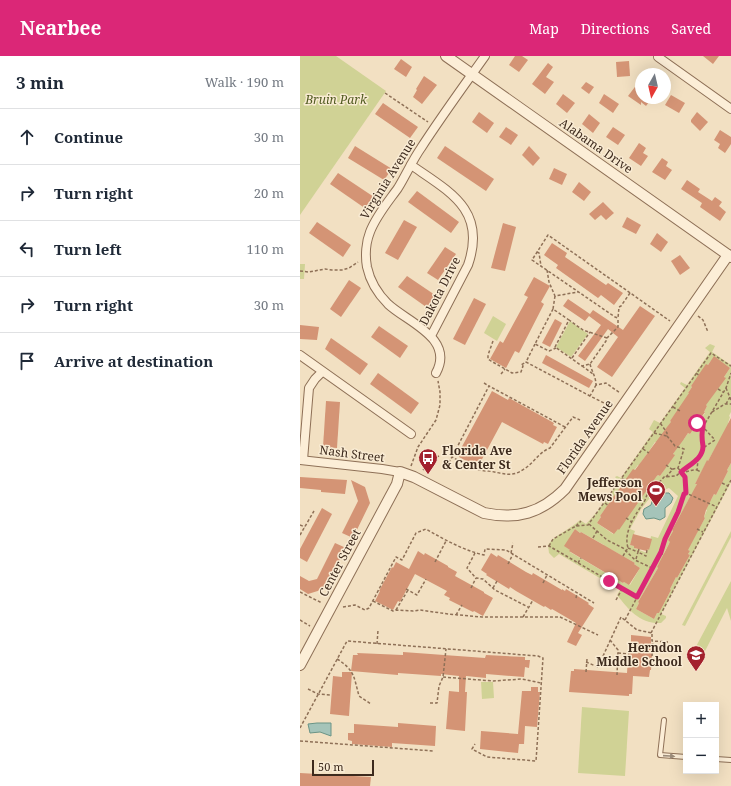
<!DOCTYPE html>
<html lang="en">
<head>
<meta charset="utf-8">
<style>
  :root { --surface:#fff; --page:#f2f2f3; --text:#1f2937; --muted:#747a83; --line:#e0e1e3; --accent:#db2777 }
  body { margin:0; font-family:"Noto Serif",serif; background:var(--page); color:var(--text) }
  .controls { position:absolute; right:12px; bottom:12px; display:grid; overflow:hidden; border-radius:0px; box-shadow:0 4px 16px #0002 }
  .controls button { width:36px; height:36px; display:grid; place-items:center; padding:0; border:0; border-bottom:1px solid var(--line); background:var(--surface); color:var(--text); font:20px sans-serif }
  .compass { position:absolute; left:335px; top:12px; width:36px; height:36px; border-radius:50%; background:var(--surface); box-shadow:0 4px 16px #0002; rotate:188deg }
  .scale { position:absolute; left:12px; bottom:10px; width:62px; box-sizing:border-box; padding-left:4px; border:2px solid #3d2a1d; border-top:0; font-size:11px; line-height:14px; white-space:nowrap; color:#3d2a1d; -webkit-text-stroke:3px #f9ebd3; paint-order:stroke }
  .stop { position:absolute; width:12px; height:12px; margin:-9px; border:3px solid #db2777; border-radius:50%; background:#fff }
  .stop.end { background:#db2777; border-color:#fff; box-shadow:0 1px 4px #0008 }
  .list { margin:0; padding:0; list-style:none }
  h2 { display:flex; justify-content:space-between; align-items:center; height:52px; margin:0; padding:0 16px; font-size:17px }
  h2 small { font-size:13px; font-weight:400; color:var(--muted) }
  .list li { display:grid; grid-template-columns:26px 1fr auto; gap:12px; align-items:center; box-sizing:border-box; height:56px; padding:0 16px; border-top:1px solid var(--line) }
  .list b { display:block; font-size:15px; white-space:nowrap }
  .list em { font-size:13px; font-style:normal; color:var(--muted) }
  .icon { flex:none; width:22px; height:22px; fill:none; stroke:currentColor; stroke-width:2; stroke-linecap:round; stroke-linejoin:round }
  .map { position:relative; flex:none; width:431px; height:730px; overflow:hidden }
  header { display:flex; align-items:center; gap:24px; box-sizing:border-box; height:56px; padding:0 20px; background:var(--accent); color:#fff }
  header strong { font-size:19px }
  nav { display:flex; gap:22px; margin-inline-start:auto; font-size:14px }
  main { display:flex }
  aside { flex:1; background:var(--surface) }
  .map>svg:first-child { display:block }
  .green { fill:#d0d295; fill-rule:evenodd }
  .water { fill:#a5c4b9; stroke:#6a9486 }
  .building { fill:#d49475 }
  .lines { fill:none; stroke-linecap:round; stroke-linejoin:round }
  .service-casing { stroke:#8e7057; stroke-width:6 }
  .minor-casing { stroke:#8e7057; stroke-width:10 }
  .tertiary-casing { stroke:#8e7057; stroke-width:12 }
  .path { stroke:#8e7057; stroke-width:1.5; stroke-dasharray:3 2; stroke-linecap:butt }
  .service { stroke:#fceed7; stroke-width:4 }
  .minor { stroke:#fceed7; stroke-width:8 }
  .tertiary { stroke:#fceed7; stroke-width:10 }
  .oneway { fill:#9c8c7a }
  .route { stroke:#db2777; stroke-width:5 }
  .labels { text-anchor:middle; stroke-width:3; stroke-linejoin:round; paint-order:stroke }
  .park-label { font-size:12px; font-style:italic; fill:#515b21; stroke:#f9ebd3 }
  .street-label { font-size:12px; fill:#3d2a1d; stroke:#f9ebd3 }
  .poi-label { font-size:12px; font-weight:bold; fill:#3d2a1d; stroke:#f9ebd3; text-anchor:end }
</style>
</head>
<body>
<header>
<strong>Nearbee</strong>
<nav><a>Map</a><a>Directions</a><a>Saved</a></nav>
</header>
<main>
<aside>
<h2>3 min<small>Walk · 190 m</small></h2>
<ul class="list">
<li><svg class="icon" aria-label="ahead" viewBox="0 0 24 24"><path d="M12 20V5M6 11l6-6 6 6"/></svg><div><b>Continue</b></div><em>30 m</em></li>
<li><svg class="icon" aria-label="right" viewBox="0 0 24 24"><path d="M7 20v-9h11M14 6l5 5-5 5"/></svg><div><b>Turn right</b></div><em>20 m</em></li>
<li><svg class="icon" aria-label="left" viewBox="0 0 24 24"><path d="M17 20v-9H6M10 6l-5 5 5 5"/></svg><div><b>Turn left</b></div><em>110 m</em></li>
<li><svg class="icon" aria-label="right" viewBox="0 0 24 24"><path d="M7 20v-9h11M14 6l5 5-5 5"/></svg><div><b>Turn right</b></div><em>30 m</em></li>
<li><svg class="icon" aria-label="arrive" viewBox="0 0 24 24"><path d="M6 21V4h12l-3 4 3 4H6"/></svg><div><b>Arrive at destination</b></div></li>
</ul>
</aside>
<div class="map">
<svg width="431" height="730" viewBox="0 0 431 730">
  <rect width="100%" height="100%" fill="#f2e0c2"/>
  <g class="green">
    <path d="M 0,0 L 36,0 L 86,35 L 0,159 Z"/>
    <path d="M 0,208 L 5,208 L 4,223 L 0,223 Z"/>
    <path d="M 193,260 L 206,268 L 197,285 L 184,277 Z"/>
    <path d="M 270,265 L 288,278 L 271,301 L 256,291 Z"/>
    <path d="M 410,288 L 415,290 L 412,296 L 431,309 L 431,356 L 429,360 L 430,361 L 428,367 L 429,368 L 408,405 L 407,405 L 395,428 L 397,428 L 394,435 L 411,444 L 414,438 L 416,439 L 428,415 L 427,414 L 431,407 L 431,426 L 361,558 L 366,560 L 366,562 L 361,567 C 340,568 329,554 317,539 L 320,534 L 259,498 L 254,502 L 249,497 L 248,489 C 254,479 271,473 280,464 L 286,468 L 297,456 L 319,426 L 315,421 L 317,420 L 321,422 L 353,376 L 349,373 L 354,364 L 360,367 L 385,332 L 380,328 L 381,326 L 387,329 L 410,296 L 405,292 ZM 414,301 L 430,312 L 424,321 L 425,322 L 410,343 L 405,348 L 407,350 L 404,356 L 405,357 L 390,378 L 388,377 L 384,383 L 370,365 L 391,338 L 388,337 L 392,331 L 391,330 ZM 355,386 L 377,392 L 373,398 L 374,399 L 360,420 L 358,419 L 356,421 L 355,420 L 352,427 L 313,478 L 297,467 L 301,461 L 300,460 L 338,409 L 340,410 L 341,406 L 347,398 L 348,398 L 350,396 L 349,395 ZM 369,432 L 378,440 L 358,482 L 351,480 L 349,493 L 348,493 L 347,497 L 334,492 L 334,490 L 330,489 L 335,475 L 330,473 L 341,453 L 353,438 ZM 388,445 L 407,454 L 404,461 L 405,462 L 387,494 L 390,495 L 388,498 L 390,499 L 377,522 L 376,521 L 370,533 L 371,534 L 359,557 L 357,557 L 354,563 L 336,553 L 339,547 L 338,546 L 358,512 L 357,511 L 365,498 L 364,497 L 369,488 L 370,488 L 371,486 L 368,484 L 373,475 L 372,474 ZM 275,473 L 280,477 L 281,476 L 304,489 L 303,490 L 312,494 L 335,507 L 334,508 L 340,512 L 330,529 L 324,526 L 323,527 L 270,496 L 270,494 L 265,490 Z"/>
    <path d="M 431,475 L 431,481 L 385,570 L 382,569 Z"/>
    <path d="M 431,525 L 431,565 L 427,552 L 402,601 L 392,598 Z"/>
    <path d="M 181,626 L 193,626 L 194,642 L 182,643 Z"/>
    <path d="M 282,651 L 329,655 L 325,720 L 278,717 Z"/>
  </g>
  <g class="water">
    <path d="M 363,437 L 369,437 L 373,442 L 371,447 L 365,452 L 365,461 L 360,464 L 354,462 L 346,463 L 343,458 L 344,453 L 351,449 L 353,442 L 359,440 Z"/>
    <path d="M 17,667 L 31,667 L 31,680 L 20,676 L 10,677 L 8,668 Z"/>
  </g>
  <g class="building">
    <path d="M 215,0 L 222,0 L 228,4 L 219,16 L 209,9 Z"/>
    <path d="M 403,0 L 419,0 L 413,8 Z"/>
    <path d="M 101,3 L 112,11 L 106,21 L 94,13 Z"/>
    <path d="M 329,5 L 330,20 L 317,21 L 316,6 Z"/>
    <path d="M 248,7 L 253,11 L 246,21 L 254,26 L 245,38 L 232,28 Z"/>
    <path d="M 124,20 L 137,29 L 122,48 L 113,41 L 117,34 L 116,33 Z"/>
    <path d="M 341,23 L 341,42 L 352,42 L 346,50 L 341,46 L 341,49 L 328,40 Z"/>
    <path d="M 286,26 L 294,31 L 289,38 L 281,32 Z"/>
    <path d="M 263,38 L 275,47 L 267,57 L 256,48 Z"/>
    <path d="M 304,38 L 319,48 L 313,57 L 299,47 Z"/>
    <path d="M 371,39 L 385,47 L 379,57 L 365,49 Z"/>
    <path d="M 83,47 L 118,71 L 110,82 L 75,58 Z"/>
    <path d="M 179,56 L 194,67 L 187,77 L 172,66 Z"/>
    <path d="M 397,56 L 408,66 L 400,75 L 391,66 L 391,64 Z"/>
    <path d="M 289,58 L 300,67 L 293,77 L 282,68 Z"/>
    <path d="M 206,71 L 218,79 L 211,89 L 199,81 Z"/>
    <path d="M 313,71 L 325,79 L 318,89 L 306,81 Z"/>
    <path d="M 420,74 L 431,81 L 431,88 L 425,97 L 418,92 L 420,88 L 414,84 Z"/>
    <path d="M 339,87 L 346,92 L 343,97 L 348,100 L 341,110 L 329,102 Z"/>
    <path d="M 55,90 L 92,113 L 84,124 L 48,102 Z"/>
    <path d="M 145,90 L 194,123 L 186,135 L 137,102 Z"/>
    <path d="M 229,90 L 240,102 L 233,110 L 222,99 Z"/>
    <path d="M 362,102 L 368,106 L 366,110 L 372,114 L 365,124 L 352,116 Z"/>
    <path d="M 254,112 L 267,118 L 262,129 L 249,123 Z"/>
    <path d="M 38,117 L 74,141 L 66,153 L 30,128 Z"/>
    <path d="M 387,124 L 400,133 L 398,136 L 412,145 L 415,141 L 422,146 L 419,150 L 426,156 L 420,165 L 400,151 L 402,147 L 381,133 Z"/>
    <path d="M 279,126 L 291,136 L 284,145 L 272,136 Z"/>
    <path d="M 117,135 L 159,166 L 151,177 L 108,146 Z"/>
    <path d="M 303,146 L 314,157 L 306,164 L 301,159 L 295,164 L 289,158 Z"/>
    <path d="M 327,161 L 341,169 L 336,178 L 322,171 Z"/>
    <path d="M 104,164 L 117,171 L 98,204 L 85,197 Z"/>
    <path d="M 17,166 L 51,189 L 43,201 L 9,177 Z"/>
    <path d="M 203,167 L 216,171 L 205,215 L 191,212 Z"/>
    <path d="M 357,177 L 368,186 L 361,196 L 350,188 Z"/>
    <path d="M 252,187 L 267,197 L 265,201 L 306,229 L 308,227 L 323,237 L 314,249 L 301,239 L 298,242 L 256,212 L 258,209 L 244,199 Z"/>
    <path d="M 145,191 L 156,198 L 138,224 L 127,217 Z"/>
    <path d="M 380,199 L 390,212 L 380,219 L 371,205 Z"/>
    <path d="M 107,220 L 138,241 L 129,253 L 98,231 Z"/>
    <path d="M 234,221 L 250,230 L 241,246 L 244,248 L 219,297 L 215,295 L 206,312 L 190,303 L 200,285 L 203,287 L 228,241 L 224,239 Z"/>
    <path d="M 49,224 L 61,232 L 41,261 L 30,253 Z"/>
    <path d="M 174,242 L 186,248 L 165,289 L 153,283 Z"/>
    <path d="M 268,243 L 290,258 L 293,254 L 323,274 L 340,250 L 355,260 L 312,321 L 297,311 L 318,281 L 308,273 L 285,305 L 278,300 L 301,269 L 289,260 L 285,265 L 263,250 Z"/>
    <path d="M 255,263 L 262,267 L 250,291 L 242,287 Z"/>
    <path d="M 0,269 L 19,271 L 17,284 L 0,283 Z"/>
    <path d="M 79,270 L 108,290 L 100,302 L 71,281 Z"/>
    <path d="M 31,282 L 68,308 L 60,319 L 25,293 Z"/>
    <path d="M 246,299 L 293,325 L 289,332 L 242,307 Z"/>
    <path d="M 414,300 L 430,312 L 424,321 L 426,322 L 406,349 L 407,350 L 404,356 L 405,356 L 390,378 L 388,377 L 384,383 L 373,398 L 375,399 L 360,420 L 358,419 L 356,421 L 319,474 L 318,473 L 314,478 L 297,467 L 301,461 L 300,460 L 333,413 L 335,414 L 367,371 L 371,366 L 370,365 L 389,337 L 388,337 L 392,331 L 391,330 L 406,308 L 408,309 Z"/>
    <path d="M 78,317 L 119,347 L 111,358 L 70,328 Z"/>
    <path d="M 192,335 L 208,344 L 209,342 L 254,367 L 253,369 L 257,371 L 248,388 L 244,386 L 243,388 L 202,366 L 180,407 L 178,406 L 176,410 L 159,401 L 161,397 L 159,396 Z"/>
    <path d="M 26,345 L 40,346 L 37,392 L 23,391 Z"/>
    <path d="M 431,362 L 431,407 L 427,414 L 428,415 L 416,439 L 414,438 L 406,454 L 404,461 L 405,462 L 388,494 L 390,495 L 388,498 L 390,499 L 377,522 L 376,521 L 370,533 L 371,534 L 359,557 L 357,557 L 354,563 L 336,553 L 339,547 L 338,546 L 358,512 L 357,511 L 370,486 L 368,484 L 373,475 L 372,474 L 397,428 L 395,428 L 407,404 L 408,405 Z"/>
    <path d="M 0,421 L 47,424 L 45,438 L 21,436 L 21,434 L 0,432 Z"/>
    <path d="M 51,424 L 65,431 L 70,447 L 53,482 L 42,477 L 58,445 Z"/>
    <path d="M 22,452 L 32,458 L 7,506 L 0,502 L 0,493 Z"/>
    <path d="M 275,473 L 280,477 L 281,476 L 335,507 L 334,508 L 340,512 L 329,529 L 324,526 L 323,527 L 269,495 L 270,494 L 264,490 Z"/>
    <path d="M 333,478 L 352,483 L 349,494 L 348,493 L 347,495 L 334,492 L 334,490 L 330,489 Z"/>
    <path d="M 35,487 L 46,492 L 24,533 L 8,538 L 0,533 L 0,520 L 9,525 L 17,523 Z"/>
    <path d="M 118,495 L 124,499 L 125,497 L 148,510 L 148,511 L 157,516 L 155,520 L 184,536 L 184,537 L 193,542 L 183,560 L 174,555 L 173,556 L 149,544 L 150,542 L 144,539 L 147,535 L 115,518 L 100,546 L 98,545 L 93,554 L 75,545 L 80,535 L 79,535 L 92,511 L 93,512 L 96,506 L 109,513 Z"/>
    <path d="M 191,497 L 197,501 L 198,499 L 226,516 L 232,519 L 233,517 L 262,534 L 262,533 L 265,535 L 266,533 L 289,547 L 288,548 L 294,552 L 278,577 L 282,579 L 276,590 L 267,586 L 276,567 L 252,553 L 251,554 L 245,550 L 244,551 L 216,535 L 210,531 L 209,533 L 186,519 L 187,518 L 181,514 Z"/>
    <path d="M 331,579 L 351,581 L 351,587 L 353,588 L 351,614 L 350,614 L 349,621 L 333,620 L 332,638 L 329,638 L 329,640 L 269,636 L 271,615 L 274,615 L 274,613 L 327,617 L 329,586 L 331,586 Z"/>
    <path d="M 103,596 L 185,602 L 186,599 L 225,601 L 225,604 L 230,604 L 229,612 L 225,611 L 224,621 L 186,618 L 186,622 L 166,620 L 165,636 L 167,636 L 165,675 L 146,673 L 149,635 L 159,636 L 159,620 L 141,618 L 141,620 L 98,617 L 98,619 L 51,615 L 53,599 L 58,599 L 57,597 L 103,599 Z"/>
    <path d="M 42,616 L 52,616 L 49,660 L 30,658 L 33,620 L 42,621 Z"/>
    <path d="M 231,631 L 238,631 L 238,636 L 240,636 L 237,671 L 225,670 L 224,688 L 219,688 L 218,697 L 180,693 L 181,675 L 218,678 L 222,635 L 231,635 Z"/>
    <path d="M 98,667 L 136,670 L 135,690 L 92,687 L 92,691 L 52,688 L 52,685 L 48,684 L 48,677 L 54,677 L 54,668 L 98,671 Z"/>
    <path d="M 0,717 L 71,721 L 70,730 L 0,730 Z"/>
  </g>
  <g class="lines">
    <g class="service-casing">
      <g id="service">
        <path d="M 364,664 L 360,699 L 386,701"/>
        <path d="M 416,703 L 431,704"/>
      </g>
    </g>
    <g class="minor-casing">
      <g id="minor">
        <path d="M 358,1 L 431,53"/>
        <path d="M 111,109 C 150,136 187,154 168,209 L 131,280"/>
        <path d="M 0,299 L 111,378"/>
        <path d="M 136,317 C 155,282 107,266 88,248 C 78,238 70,225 67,211 C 65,200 66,186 70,176 C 76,160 88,146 98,132 C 106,119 112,105 121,92 C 141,61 163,31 185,0"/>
        <path d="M 0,404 L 82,413 L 100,416"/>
        <path d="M 3,404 L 9,332 L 15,323 L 22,316"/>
      </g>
    </g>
    <g class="tertiary-casing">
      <g id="tertiary">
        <path d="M 146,0 L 431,201"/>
        <path d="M 0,609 L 97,428 L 100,416 L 114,421 L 184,457 C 217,464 241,457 265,433 L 428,199"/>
      </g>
    </g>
    <g class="path">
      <path d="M 85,37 L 128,66"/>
      <path d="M 237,196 L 239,197 L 241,210"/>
      <path d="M 247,214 L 249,226 L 255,240 L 278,236"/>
      <path d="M 0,215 L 9,216 L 25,213 L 32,214 L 42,214 L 49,212 L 58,206"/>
      <path d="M 330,237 L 321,250 L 319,251 L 318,262 L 315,261 L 232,204 L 248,179 L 370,265"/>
      <path d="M 255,240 L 253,253 L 269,264"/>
      <path d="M 253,253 L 235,288 L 249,295 L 256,292"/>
      <path d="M 398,260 L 403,264 L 408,276"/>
      <path d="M 307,282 L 283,274 L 269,264 L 255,291 L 282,310 L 290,308 L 306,285 L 307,282 L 318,271 L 318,262"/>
      <path d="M 193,285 L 188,299 L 188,303 L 191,305 L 212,317 L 221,316 L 223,310 L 221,309 L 226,306"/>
      <path d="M 235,288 L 226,306 L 290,340"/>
      <path d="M 272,302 L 290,276"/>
      <path d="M 290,308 C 292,316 296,321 296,329 L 306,327 L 320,337"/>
      <path d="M 282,310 L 293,318"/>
      <path d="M 396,317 L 400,320"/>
      <path d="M 201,318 L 205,313"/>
      <path d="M 184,327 L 189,330"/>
      <path d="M 296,329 L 290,340 L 310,350"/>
      <path d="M 426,332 L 431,344"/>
      <path d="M 418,333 L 423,336"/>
      <path d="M 426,348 L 430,341"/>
      <path d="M 373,351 L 380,355"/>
      <path d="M 412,356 L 425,348 L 431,348"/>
      <path d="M 397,367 L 403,371 L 415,384 L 403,392"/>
      <path d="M 265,371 L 189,330 L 152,401 C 160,405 170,412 180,414 C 183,415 186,415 189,415 C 202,417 212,422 224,413 C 234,407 239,396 250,392 L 273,361 L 280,364"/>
      <path d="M 354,377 L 367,380 L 367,377 L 361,368"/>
      <path d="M 367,380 L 375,390 L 384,393 L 378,412"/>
      <path d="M 343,393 L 349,397"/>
      <path d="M 366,409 L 373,414"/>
      <path d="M 111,410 L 118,391 L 136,364 L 140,349 L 140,336 L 138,325"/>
      <path d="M 146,411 L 152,401"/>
      <path d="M 378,412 L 385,421 L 386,437"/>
      <path d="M 123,414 L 133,403 L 139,400"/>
      <path d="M 397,414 L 401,416"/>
      <path d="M 381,416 C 387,417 391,413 397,414 L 398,404 L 403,392 L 402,376 L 403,371 L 426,332 L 431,317"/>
      <path d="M 366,421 L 373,413 L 378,412"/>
      <path d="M 322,422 L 327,425"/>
      <path d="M 422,427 L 428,430"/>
      <path d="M 305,447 L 309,450"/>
      <path d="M 326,462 L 332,466"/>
      <path d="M 289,468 L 307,484 L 323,492 L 335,504 L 352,512"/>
      <path d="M 0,469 L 5,471"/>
      <path d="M 276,470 L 281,465"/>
      <path d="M 397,473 L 403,476"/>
      <path d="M 0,479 L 14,455"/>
      <path d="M 293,482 L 297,475"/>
      <path d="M 249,490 L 253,483 L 276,470 L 288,469 L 411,297 L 431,310"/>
      <path d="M 238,491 L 249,490 L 337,541"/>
      <path d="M 328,492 L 338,496 L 336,503"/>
      <path d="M 339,493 L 338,496 L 346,500 L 347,494"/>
      <path d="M 175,497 L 167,512 L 176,522 L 183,523 L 195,534 L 228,551"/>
      <path d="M 211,497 L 213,487"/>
      <path d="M 360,497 L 364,499"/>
      <path d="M 323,500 L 328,492 C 323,475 336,458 344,446 C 346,443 346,440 348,437 C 353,432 359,427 364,421 L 376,420 L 390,408 L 398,404"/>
      <path d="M 135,506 L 146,485"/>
      <path d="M 278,507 L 281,502"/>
      <path d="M 208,508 L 213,498"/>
      <path d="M 309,525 L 311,520"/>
      <path d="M 243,527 L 247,519"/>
      <path d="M 171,532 L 176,522"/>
      <path d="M 193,532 L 197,525"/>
      <path d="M 106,533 L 117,539 L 126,523"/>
      <path d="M 0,536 L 22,547"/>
      <path d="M 276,542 L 277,537"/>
      <path d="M 316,544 L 322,533"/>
      <path d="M 73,545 L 93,555 L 96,554 L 113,555 L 120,554 L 148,558 L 182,561 L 260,561 L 298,579"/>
      <path d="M 43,551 L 55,549 L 65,554 L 69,552 L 96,501 L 102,504 L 116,477 L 126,473 C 145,484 163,494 184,499 L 185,493 L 206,494 L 294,547"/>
      <path d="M 96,554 L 108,534"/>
      <path d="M 156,559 L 162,549"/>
      <path d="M 223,561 L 233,544"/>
      <path d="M 0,564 L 10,570"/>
      <path d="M 325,564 L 361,496 L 365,483 L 378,455 L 384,438 L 386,437 L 417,451"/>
      <path d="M 351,577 L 431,424"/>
      <path d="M 310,584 L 318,594 L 317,619"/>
      <path d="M 77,588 L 78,574"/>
      <path d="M 318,597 L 329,598"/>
      <path d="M 352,600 L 353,585"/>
      <path d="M 37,603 C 55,614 54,622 59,640 L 71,648"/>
      <path d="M 286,606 L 298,611 L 321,561 L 337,574 L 352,577 L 352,585 L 370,586"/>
      <path d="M 286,616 L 287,603"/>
      <path d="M 143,621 L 193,625 L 222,623 L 241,627"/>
      <path d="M 8,633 L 18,638 L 31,639"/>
      <path d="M 130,647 L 137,647 L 139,630 L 143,621 L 146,593"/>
      <path d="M 0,672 L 47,585 L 238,600 L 243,602 L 236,705 L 187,701 L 172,693 L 175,688"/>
      <path d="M 0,685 L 134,695"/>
    </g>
    <use href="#service" class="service"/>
    <use href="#minor" class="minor"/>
    <use href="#tertiary" class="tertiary"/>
  </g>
  <defs><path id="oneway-solid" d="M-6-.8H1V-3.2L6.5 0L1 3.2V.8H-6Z"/></defs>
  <use class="oneway" href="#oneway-solid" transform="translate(369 700) rotate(4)"/>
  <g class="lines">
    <path class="route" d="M 309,525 L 337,541 L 361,496 L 365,483 L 378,456 L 384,438 L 386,437 L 385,421 L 381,416 C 390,408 403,403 403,390 C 402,384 401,378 403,371 L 397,367"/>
  </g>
  <defs>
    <g id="bus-pin" transform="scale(1)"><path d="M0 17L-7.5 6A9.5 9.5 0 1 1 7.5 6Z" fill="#a3212d" stroke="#f9ebd3"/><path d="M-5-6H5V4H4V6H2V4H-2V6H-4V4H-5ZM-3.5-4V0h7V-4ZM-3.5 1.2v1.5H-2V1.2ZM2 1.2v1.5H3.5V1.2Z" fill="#fff"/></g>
    <g id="stadium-pin" transform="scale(1)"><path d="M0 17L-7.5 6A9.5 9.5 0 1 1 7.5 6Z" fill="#a3212d" stroke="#f9ebd3"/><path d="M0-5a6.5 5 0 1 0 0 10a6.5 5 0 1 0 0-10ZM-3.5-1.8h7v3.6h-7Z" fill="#fff"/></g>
    <g id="school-pin" transform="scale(1)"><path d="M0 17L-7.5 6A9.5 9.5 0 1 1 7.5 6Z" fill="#a3212d" stroke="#f9ebd3"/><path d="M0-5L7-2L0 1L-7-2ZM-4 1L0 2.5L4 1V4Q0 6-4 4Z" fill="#fff"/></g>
  </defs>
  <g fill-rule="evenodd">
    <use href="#bus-pin" x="128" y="402"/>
    <use href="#stadium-pin" x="356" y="434"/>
    <use href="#school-pin" x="396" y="599"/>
  </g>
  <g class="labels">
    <g class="park-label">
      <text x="36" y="48">Bruin Park</text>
    </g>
    <g class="street-label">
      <text transform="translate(296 90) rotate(35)" y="4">Alabama Drive</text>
      <text transform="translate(88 123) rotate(-58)" y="4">Virginia Avenue</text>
      <text transform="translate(140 235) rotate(-63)" y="4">Dakota Drive</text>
      <text transform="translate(285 381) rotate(-55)" y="4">Florida Avenue</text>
      <text transform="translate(52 398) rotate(7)" y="4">Nash Street</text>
      <text transform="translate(40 507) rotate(-62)" y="4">Center Street</text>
    </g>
    <g class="poi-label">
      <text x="142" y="399" text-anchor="start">Florida Ave<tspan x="142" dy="14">&amp; Center St</tspan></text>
      <text x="342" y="431">Jefferson<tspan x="342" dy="14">Mews Pool</tspan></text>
      <text x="382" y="596">Herndon<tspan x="382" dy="14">Middle School</tspan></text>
    </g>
  </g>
</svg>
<div class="controls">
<button>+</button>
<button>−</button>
</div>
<svg class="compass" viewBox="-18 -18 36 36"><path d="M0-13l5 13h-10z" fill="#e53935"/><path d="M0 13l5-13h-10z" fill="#747a83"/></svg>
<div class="scale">50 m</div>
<div class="stop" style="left:397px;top:367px"></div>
<div class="stop end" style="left:309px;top:525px"></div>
</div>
</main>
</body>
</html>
